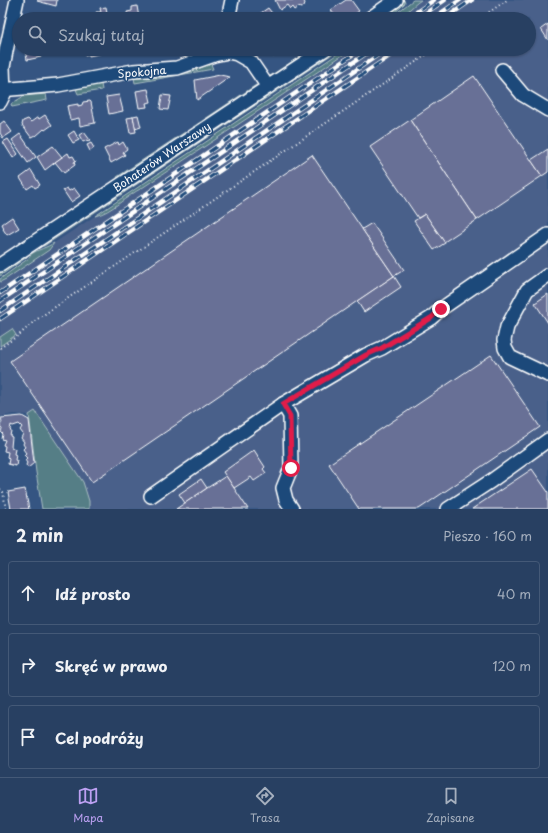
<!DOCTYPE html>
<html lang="pl">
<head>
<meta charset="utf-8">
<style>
  :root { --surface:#284062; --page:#344b6b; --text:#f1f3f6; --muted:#a5afbe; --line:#445977; --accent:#bca0f2 }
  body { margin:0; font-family:"Playpen Sans",sans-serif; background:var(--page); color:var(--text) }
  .stop { position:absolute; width:12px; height:12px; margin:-9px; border:3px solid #e11d48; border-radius:50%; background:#fff }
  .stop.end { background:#e11d48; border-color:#fff; box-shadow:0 1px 4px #0008 }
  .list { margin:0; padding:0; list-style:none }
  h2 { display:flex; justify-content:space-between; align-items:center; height:52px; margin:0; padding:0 16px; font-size:17px }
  h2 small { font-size:13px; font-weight:400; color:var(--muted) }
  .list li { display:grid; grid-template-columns:26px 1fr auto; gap:12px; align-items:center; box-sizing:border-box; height:64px; margin:0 8px 8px; padding:0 8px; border:1px solid var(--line); border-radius:4px }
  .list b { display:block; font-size:15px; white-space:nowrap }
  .list em { font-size:13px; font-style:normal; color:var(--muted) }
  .icon { flex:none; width:22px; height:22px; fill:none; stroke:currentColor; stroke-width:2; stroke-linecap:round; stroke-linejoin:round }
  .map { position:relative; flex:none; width:548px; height:509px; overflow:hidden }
  .search { position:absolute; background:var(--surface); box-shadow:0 1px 3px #0004; left:12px; right:12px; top:12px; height:44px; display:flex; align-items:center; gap:10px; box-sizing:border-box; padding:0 14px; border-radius:22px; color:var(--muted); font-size:15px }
  .sheet { height:268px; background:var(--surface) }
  nav { display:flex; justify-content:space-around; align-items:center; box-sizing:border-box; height:56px; border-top:1px solid var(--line); background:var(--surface); font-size:11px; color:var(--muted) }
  nav a { display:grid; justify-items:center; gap:2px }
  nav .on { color:var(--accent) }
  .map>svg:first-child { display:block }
  .built { fill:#48608a }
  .green { fill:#557e86; stroke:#aabec2 }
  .building { fill:#687096; stroke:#fff }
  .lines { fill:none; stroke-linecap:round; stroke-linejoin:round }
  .minor-casing { stroke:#fff; stroke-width:16 }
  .path { stroke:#fff; stroke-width:2; stroke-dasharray:1 3; stroke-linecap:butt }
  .minor { stroke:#1f4a7a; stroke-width:13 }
  .rail-casing { stroke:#fff; stroke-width:4.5 }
  .rail { stroke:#1f4a7a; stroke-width:3; stroke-dasharray:9; stroke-linecap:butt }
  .route { stroke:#e11d48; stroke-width:5 }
  .labels { text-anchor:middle; stroke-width:3; stroke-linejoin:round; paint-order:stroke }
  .street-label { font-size:11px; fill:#fff; stroke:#1f4a7a }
</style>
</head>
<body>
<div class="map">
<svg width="548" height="509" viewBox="0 0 548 509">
  <rect width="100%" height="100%" fill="#355582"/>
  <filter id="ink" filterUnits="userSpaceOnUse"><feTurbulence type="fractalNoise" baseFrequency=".025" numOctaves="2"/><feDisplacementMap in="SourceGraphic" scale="8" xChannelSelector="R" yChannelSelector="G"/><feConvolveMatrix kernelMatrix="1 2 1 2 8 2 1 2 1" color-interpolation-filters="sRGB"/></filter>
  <g filter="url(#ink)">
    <path class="built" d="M 421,0 L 548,0 L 548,509 L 74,509 L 71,482 L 29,415 L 13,414 L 0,417 L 0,282 L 6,279 L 49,250 L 54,243 L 95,216 L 102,214 L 135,192 L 142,188 L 352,49 L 529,49 L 529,19 L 397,19 L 410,10 L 412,6 Z"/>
    <g class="green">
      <path d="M 404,0 L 405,3 C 398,10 389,19 378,19 Z"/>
      <path d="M 413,0 L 421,0 C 410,7 404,19 389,19 Z"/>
      <path d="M 333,49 L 340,49 L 44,246 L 39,246 Z"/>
      <path d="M 345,49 L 352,49 L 142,188 C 126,196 112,212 95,216 Z"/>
      <path d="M 308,51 L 308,55 L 273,76 L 270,76 Z"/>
      <path d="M 211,64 L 213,69 L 135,83 L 134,78 L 165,77 L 187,73 Z"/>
      <path d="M 101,84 L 102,90 L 78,94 L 76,89 Z"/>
      <path d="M 256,85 L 258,86 L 196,129 L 193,127 Z"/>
      <path d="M 46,94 L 47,100 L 12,107 L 11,104 L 24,96 Z"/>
      <path d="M 185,132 L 186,136 L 118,179 L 117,177 Z"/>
      <path d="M 54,243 L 49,250 L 6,279 L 0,282 L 0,279 L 29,258 L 31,254 C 39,249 46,248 54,243 Z"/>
      <path d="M 28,254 L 27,257 L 0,276 L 0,271 Z"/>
      <path d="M 12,329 L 16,335 L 0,346 L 0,337 Z"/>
      <path d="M 35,411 L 83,482 L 89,501 L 89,509 L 42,509 L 36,472 L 29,415 Z"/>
    </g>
    <g class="building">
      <path d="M 38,0 L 57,0 L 56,6 L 37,1 Z"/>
      <path d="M 275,0 L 303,0 L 305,3 L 304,6 L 301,8 L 298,7 L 294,10 L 292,7 L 290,9 L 287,5 L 280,10 Z"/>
      <path d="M 346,0 L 351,0 L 359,11 L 348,19 L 337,19 L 331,10 Z"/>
      <path d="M 137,6 L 139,18 L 128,19 L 127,12 L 132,11 L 132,7 Z"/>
      <path d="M 106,7 L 108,19 L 97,19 L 96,12 L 101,12 L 100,8 Z"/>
      <path d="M 268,8 L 275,17 L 272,19 L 257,19 L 255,17 Z"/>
      <path d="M 34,16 L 42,17 L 42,19 L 35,19 Z"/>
      <path d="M 548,24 L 548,40 L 541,29 Z"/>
      <path d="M 25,49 L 44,49 L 45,51 L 40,52 L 41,57 L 27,60 Z"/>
      <path d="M 56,49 L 74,49 L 74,51 L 61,53 L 61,51 L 56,52 Z"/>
      <path d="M 84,49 L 108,49 L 108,52 L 89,56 L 89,54 L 85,55 Z"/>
      <path d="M 267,49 L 285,49 L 273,57 Z"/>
      <path d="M 220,75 L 230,77 L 197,100 L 195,80 Z"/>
      <path d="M 474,76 L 542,176 L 477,220 L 410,120 Z"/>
      <path d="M 148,89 L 151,102 L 146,103 L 147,107 L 139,108 L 136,91 Z"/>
      <path d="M 119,95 L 123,111 L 109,114 L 106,97 Z"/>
      <path d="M 162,95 L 171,96 L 168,110 L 160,109 Z"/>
      <path d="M 90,101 L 91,102 L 95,123 L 80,126 L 79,118 L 70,120 L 67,106 L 78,104 L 78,106 L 82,105 L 83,102 Z"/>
      <path d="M 45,115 L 52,125 L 45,130 L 44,129 L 36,136 L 35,135 L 31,137 L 22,125 L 23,121 L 28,119 L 31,122 L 38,117 L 39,119 Z"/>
      <path d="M 138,115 L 141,127 L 135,129 L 133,116 Z"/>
      <path d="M 133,117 L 136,132 L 130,133 L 127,118 Z"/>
      <path d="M 410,120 L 477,220 L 444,242 L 425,214 L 418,218 L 370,147 Z"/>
      <path d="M 4,121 L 12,132 L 3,138 L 0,133 L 0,124 Z"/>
      <path d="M 74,131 L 79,140 L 73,143 L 68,135 Z"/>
      <path d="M 84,132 L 90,140 L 88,141 L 87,140 L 83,142 L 79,135 Z"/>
      <path d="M 20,134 L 36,157 L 28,163 L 12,140 Z"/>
      <path d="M 8,139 L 18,154 L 13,158 L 3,142 Z"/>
      <path d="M 118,142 L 119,145 L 123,142 L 127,149 L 123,152 L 125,155 L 111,163 L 104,149 Z"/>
      <path d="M 91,143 L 94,148 L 90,151 L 87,145 Z"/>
      <path d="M 53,146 L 62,157 L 45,170 L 37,157 Z"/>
      <path d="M 548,149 L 548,172 L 542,176 L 531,160 Z"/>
      <path d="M 68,153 L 70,157 L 73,156 L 76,161 L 74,162 L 75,165 L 64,173 L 55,162 Z"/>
      <path d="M 312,155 L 394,276 L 92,482 L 10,361 Z"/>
      <path d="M 31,170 L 40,185 L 35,188 L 33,185 L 27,189 L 20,178 Z"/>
      <path d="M 67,188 L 69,191 L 74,188 L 80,196 L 71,202 L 63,190 Z"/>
      <path d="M 425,214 L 445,243 L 434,250 L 414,221 Z"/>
      <path d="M 12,217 L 19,228 L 7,235 L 3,229 L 4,228 L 2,224 Z"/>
      <path d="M 372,223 L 404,270 L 394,276 L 362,229 Z"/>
      <path d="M 394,276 L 401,287 L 364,312 L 357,301 Z"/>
      <path d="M 548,294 L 548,323 L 535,303 Z"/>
      <path d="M 491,355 L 540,427 L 419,509 L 359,509 L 329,464 Z"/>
      <path d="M 22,416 L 29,420 L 34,463 L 28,468 L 26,465 L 27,463 L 25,460 L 27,458 L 24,455 L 26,453 L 23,449 L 25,447 L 23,444 L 24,442 L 21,438 L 23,434 L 20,430 L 22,427 L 19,424 L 13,426 L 11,425 L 10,430 L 11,431 L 10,436 L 12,437 L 11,447 L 15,449 L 14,454 L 16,455 L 15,460 L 17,461 L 16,466 L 8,464 L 9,459 L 7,457 L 8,452 L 4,451 L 5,446 L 3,445 L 5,440 L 2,439 L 3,434 L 1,432 L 2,428 L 0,426 L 2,422 L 1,418 Z"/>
      <path d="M 254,450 L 265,467 L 263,469 L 266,473 L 254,481 L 251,477 L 234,488 L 223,472 Z"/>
      <path d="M 532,469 L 548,492 L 548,509 L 472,509 Z"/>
      <path d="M 226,476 L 248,509 L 176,509 L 207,488 Z"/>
      <path d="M 201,479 L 207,488 L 185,503 L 179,494 Z"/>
      <path d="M 25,489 L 29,509 L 11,509 L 8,492 Z"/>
    </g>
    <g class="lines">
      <g class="minor-casing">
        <g id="minor">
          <path d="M 228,19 L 232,0"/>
          <path d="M 369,19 L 396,0"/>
          <path d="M 502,70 L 523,95 L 548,110"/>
          <path d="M 0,90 L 58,85 L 133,71 L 177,68 L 214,55 L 228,52 L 237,54 L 251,62 L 268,87"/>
          <path d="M 0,102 L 4,94 L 3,67 L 6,51 L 17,0"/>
          <path d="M 0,265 L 325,49"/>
          <path d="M 548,275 L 527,290 L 507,327 L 504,340 L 505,348 L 510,357 L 548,375"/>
          <path d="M 283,404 L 290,416 L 291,468 L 283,488 L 286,500 L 292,509"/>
          <path d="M 151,496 L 283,404 L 366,355 L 382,348 L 431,318 L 441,309 L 548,235"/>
          <path d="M 448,509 L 491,481 L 548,440"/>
        </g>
      </g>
      <g class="path">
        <path d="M 479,19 L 507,0"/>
        <path d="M 336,53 L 342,49"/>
        <path d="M 0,348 L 19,335 L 36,320 L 435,49"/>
        <path d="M 0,489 L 3,492 L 6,509"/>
      </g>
      <use href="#minor" class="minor"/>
      <g class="rail-casing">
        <g id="rail">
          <path d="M 406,19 L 434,0"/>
          <path d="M 417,19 L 445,0"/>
          <path d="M 432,19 L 460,0"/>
          <path d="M 444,19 L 472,0"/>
          <path d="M 0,293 L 361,49"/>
          <path d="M 0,301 L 373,49"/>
          <path d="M 0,311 L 387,49"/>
          <path d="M 0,319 L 400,49"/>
        </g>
      </g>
      <use href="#rail" class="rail"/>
    </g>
  </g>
  <g class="lines" filter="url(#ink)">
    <path class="route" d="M 291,468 L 290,416 L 283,404 L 366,355 L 382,348 L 431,318 L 441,309"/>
  </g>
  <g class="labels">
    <g class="street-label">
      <text transform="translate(142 72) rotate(-5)" y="4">Spokojna</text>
      <text transform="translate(162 157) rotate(-34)" y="4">Bohaterów Warszawy</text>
    </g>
  </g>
</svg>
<div class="stop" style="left:291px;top:468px"></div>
<div class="stop end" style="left:441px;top:309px"></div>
<div class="search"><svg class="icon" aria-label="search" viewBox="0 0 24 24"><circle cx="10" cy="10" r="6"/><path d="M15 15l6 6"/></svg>Szukaj tutaj</div>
</div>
<section class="sheet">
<h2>2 min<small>Pieszo · 160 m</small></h2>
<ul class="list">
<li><svg class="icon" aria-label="ahead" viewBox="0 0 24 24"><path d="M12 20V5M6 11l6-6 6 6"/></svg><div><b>Idź prosto</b></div><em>40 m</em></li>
<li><svg class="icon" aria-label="right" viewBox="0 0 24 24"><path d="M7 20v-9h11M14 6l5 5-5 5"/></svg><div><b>Skręć w prawo</b></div><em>120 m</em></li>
<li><svg class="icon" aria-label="arrive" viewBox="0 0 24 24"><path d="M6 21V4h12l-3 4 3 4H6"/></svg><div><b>Cel podróży</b></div></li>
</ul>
</section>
<nav>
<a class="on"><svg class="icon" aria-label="map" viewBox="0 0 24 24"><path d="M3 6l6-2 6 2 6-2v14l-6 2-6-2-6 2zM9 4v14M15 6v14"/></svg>Mapa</a>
<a><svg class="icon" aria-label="directions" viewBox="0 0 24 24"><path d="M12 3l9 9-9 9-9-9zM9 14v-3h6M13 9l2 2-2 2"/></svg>Trasa</a>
<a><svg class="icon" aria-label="saved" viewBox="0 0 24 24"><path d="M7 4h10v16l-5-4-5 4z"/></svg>Zapisane</a>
</nav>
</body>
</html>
